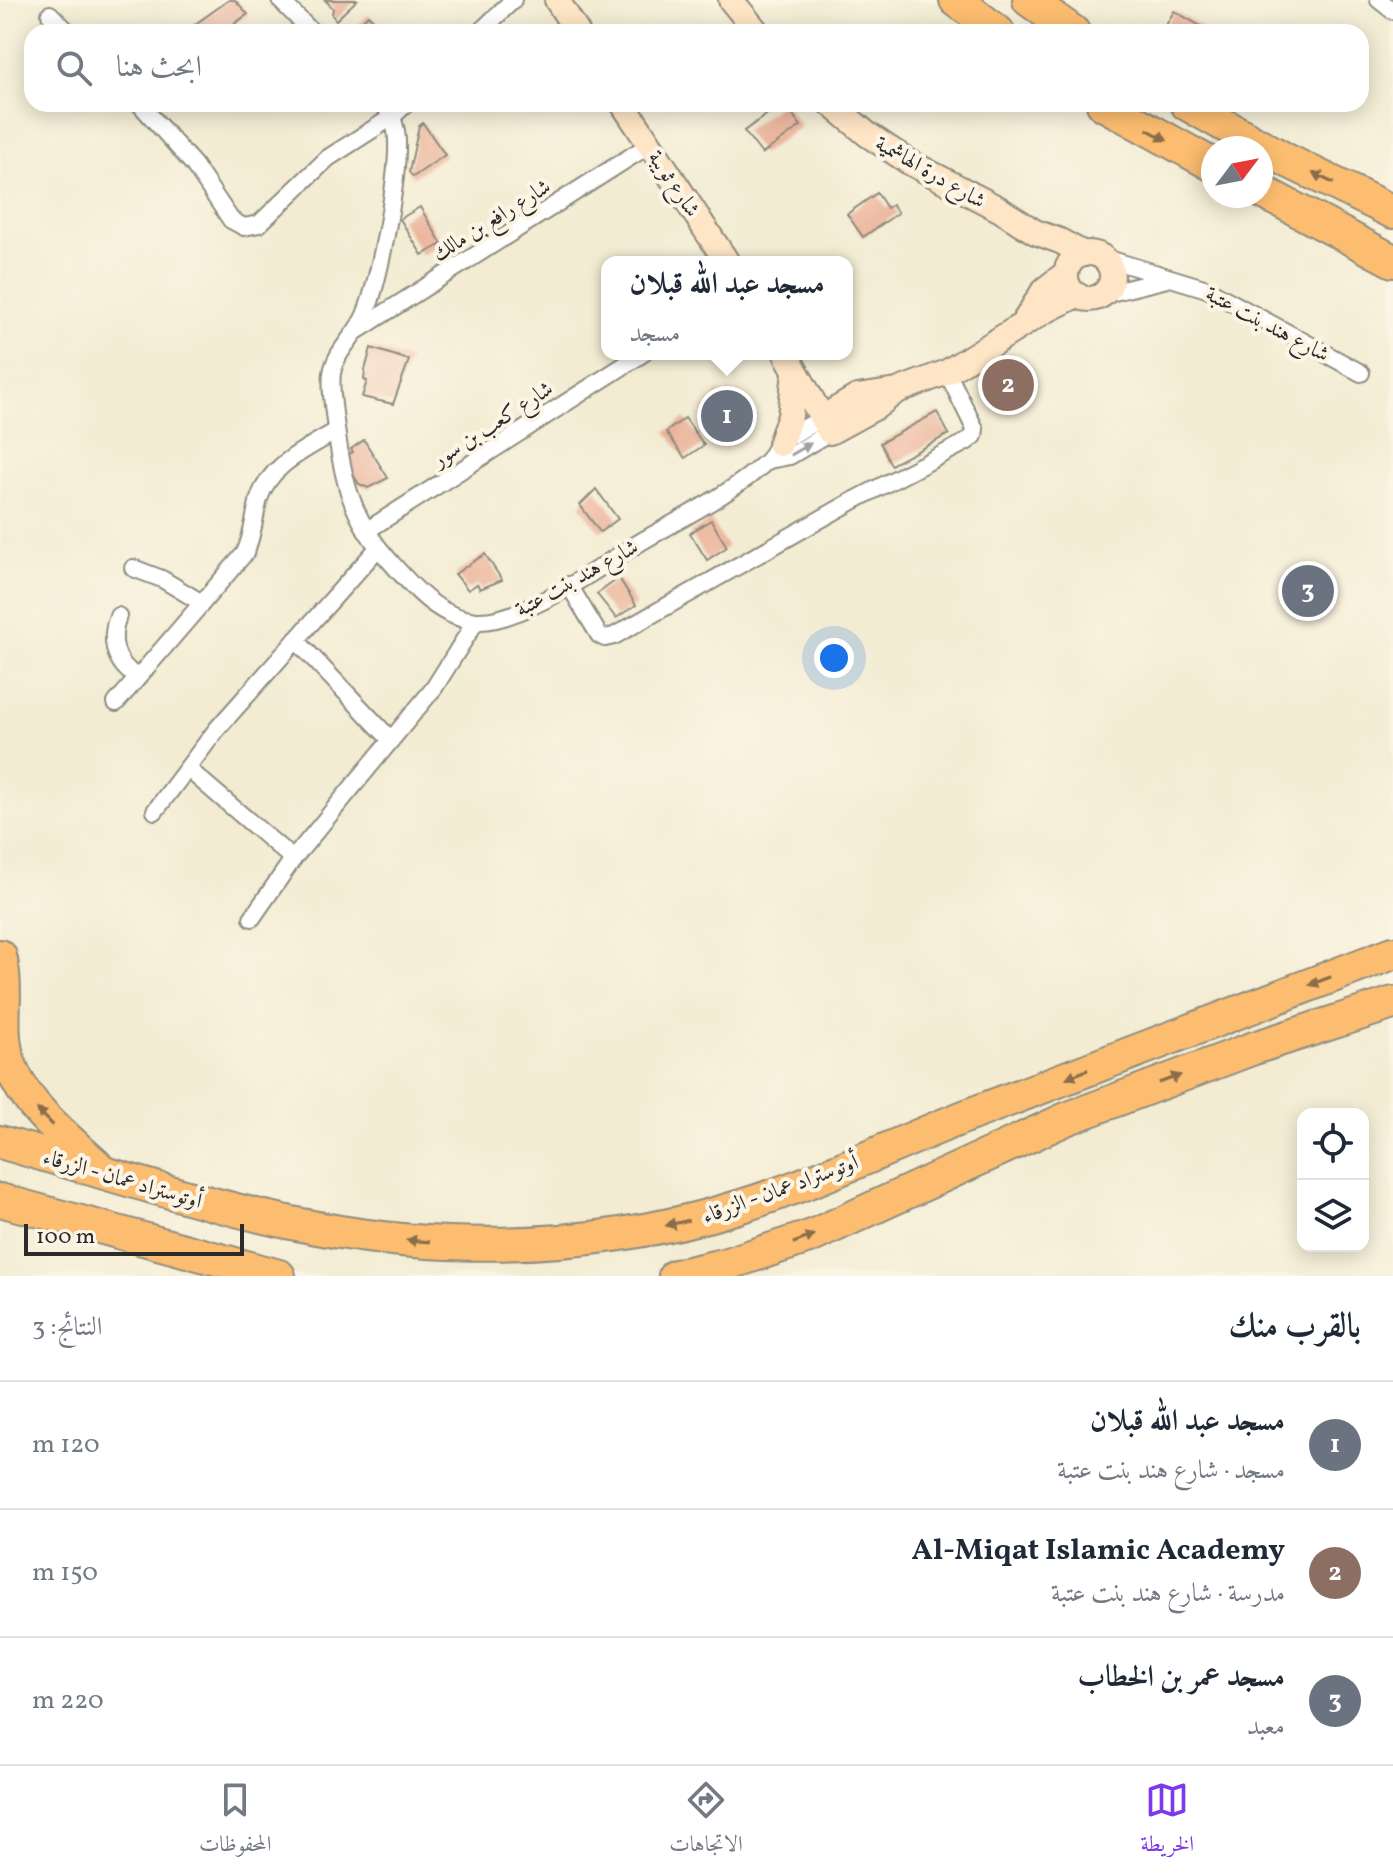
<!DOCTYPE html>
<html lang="ar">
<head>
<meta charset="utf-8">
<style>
  :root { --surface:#fff; --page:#f2f2f3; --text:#1f2937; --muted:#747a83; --line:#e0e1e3; --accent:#7c3aed }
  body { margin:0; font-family:Vollkorn,Amiri,serif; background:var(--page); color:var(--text); direction:rtl }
  .controls { position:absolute; right:24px; bottom:24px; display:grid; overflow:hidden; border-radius:16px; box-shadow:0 4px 20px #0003 }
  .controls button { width:72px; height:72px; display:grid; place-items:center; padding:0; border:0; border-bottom:2px solid var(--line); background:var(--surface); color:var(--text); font:40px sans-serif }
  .compass { position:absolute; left:1201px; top:136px; width:72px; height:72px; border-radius:50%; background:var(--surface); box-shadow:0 4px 20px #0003; rotate:58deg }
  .scale { position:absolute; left:24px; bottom:20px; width:220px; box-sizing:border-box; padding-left:8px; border:4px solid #2b2b2b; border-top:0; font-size:22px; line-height:28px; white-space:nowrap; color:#2b2b2b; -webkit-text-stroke:6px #fcf5e5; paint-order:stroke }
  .you { position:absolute; left:834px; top:658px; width:28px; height:28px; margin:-20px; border:6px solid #fff; border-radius:50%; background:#1a73e8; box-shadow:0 0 0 12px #1a73e833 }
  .badge { display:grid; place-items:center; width:52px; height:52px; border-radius:50%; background:var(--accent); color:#fff; font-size:26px; font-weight:700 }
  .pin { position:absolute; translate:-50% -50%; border:4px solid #fff; box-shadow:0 2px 8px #0006 }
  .popup { position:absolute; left:601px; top:256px; width:252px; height:104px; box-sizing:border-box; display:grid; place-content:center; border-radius:16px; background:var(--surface); filter:drop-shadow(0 2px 6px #0005); font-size:26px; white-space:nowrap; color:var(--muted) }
  .popup b { font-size:30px; color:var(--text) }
  .popup::after { content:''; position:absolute; left:50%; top:100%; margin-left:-16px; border:16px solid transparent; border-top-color:var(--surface) }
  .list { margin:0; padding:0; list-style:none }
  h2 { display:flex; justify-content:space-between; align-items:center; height:104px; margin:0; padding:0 32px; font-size:34px }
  h2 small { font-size:26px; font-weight:400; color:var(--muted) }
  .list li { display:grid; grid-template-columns:52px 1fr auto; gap:24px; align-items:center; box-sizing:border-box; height:128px; padding:0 32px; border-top:2px solid var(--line) }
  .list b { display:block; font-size:30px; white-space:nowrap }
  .list p { margin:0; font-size:26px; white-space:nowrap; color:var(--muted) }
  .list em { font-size:26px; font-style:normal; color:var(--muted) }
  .icon { flex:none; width:44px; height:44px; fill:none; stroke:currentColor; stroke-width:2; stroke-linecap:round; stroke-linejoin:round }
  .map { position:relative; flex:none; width:1393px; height:1276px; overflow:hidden; direction:ltr }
  .search { position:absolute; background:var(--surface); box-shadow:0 4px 20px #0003; left:24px; right:24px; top:24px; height:88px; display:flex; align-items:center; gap:20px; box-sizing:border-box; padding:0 28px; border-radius:24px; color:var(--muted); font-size:30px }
  .sheet { height:488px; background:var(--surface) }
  nav { display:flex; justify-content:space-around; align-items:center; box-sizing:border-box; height:112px; border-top:2px solid var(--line); background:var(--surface); font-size:22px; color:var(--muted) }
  nav a { display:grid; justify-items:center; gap:4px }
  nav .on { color:var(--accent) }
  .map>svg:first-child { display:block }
  .building { fill:#ebb198 }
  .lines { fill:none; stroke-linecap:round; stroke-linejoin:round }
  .street-casing { stroke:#8f8c7f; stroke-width:20 }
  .secondary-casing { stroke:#8f8c7f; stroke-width:28 }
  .highway-casing { stroke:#8f8c7f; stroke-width:36 }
  .street { stroke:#fff; stroke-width:16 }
  .secondary { stroke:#fee5c5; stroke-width:24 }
  .highway { stroke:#fcbd6f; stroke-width:32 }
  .oneway { fill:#896d4a }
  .oneway2 { fill:#a0a0a0 }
  .labels { text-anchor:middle; stroke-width:8; stroke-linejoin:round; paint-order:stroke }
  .street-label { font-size:22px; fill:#2b2b2b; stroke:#fcf5e5 }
</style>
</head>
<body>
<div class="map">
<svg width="1393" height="1276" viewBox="0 0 1393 1276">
  <rect width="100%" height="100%" fill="#fcf5e5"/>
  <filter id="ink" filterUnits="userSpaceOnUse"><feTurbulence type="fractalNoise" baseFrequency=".0125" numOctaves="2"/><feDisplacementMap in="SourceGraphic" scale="16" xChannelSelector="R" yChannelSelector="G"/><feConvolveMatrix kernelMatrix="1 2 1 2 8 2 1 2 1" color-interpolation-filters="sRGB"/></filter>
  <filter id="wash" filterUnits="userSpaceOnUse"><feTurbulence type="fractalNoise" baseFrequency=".006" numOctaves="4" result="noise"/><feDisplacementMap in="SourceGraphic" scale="32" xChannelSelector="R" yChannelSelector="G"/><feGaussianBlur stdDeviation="1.8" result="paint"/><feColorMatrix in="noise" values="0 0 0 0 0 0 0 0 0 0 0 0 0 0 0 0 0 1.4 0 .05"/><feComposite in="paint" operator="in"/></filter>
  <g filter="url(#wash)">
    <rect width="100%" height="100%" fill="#f3ecd3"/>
    <g id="blocks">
      <g class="building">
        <path d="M 229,0 L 235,0 L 248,14 L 223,32 L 200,32 L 194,25 Z"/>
        <path d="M 325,0 L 357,0 L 336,20 L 332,15 L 333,8 Z"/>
        <path d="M 1174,11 L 1204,28 L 1202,32 L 1162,32 Z"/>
        <path d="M 368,15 L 386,32 L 351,32 Z"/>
        <path d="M 781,104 L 785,104 L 801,126 L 762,154 L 744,131 Z"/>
        <path d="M 423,123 L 445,155 L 413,177 L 409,172 L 419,126 Z"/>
        <path d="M 877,193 L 887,208 L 892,205 L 898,213 L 863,237 L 847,214 Z"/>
        <path d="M 420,207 L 442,244 L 422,255 L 400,219 Z"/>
        <path d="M 371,348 L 409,360 L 393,404 L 362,397 L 367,381 L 364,380 L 365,370 Z"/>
        <path d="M 730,391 L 735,396 L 738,392 L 751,404 L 747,408 L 752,412 L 743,423 L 747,427 L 736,438 L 726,438 L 705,420 L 704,410 L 719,392 L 725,397 Z"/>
        <path d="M 937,412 L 949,434 L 891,465 L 880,443 Z"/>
        <path d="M 685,418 L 704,445 L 685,458 L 666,432 Z"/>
        <path d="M 364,440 L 388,478 L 368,488 L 359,484 L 347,465 L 346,456 L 353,452 L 351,449 Z"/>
        <path d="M 596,489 L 618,519 L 600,532 L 580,505 Z"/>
        <path d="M 711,520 L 727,547 L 707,560 L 690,533 Z"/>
        <path d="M 485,554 L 502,580 L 480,589 L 477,584 L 468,590 L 455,574 Z"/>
        <path d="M 619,578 L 636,605 L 616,618 L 597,594 Z"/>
      </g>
    </g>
  </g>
  <g filter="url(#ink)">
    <use href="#blocks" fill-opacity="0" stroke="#8f8c7f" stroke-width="2"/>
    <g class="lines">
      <g class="street-casing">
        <g id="street">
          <path d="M 280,0 L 312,32"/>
          <path d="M 1379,0 L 1393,11"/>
          <path d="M 50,14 L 68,32"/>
          <path d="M 480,32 L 513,0"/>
          <path d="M 140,104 L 194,165 L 231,220 L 244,227 L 259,224 L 328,158 L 392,117 L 406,104"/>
          <path d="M 383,104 C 390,112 394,120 396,131 C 402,163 379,284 365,315 C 356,336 336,350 332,373 C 330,388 333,405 335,421 C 342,476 350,517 388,559 C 411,585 438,618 476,621 C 522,624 603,564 644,540 C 682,518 734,492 766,462 C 771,458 772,452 776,448 C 788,435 808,427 822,418"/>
          <path d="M 1102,257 L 1207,289 L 1361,373"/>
          <path d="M 1102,295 L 1167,279"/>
          <path d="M 358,330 L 649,145"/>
          <path d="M 769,460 L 790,456 L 830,432"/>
          <path d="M 366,531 L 642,354"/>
          <path d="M 133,568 L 162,579 L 202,603"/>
          <path d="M 569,585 L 599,635 L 605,638 L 614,636 L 851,502 L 966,442 L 974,436 L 975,429 L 947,372"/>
          <path d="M 118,616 C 109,640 114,663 137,677"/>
          <path d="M 296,640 L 390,739"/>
          <path d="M 116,703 L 245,553 C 253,536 254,517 259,499 C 270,464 307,449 336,431"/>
          <path d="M 188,769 L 293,859"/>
          <path d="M 155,811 L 217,729 L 378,548"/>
          <path d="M 252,918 L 293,859 L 434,688 L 476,621"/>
        </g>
      </g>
      <g class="secondary-casing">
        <g id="secondary">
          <path d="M 557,0 L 577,32"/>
          <path d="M 731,0 L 757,32"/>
          <path d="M 623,104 L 727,262"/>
          <path d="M 831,104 L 867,134 L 909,162 L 999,209 L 1035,232 L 1060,241 L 1084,254"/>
          <circle cx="1089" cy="276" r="23"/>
          <path d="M 1024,322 L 1044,290 L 1066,273"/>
          <path d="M 786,354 L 830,432 L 876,407 L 895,392"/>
          <path d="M 822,418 L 857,397 L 897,391 L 947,372 L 1043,312 L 1077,295"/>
          <path d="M 780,444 L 790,416 L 795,372"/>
        </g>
      </g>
      <g class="highway-casing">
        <g id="highway">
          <path d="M 956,0 L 998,32"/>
          <path d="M 1029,0 L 1073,32"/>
          <path d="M 1103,104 L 1213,165"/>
          <path d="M 1187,104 L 1288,161 L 1393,212"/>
          <path d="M 1261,191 L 1393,261"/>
          <path d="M 0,956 C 7,983 2,1010 4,1037 C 8,1093 58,1130 96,1165"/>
          <path d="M 0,1142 C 147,1184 294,1238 448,1243 C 545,1247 645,1236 738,1207 C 817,1183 892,1145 969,1115 C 1110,1061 1252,1007 1393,953"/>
          <path d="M 0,1200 L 279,1276"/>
          <path d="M 675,1276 L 727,1264 L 812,1236 L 1066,1119 L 1254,1048 L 1393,1003"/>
        </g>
      </g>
      <use href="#street" class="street"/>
      <use href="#secondary" class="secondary"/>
      <use href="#highway" class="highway"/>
    </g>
    <defs><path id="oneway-solid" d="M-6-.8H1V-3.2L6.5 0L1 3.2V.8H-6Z" transform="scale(2)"/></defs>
    <g class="oneway">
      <use href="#oneway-solid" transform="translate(1157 135) rotate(29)"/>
      <use href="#oneway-solid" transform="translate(1323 178) rotate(-154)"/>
      <use href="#oneway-solid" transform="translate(1320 981) rotate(159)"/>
      <use href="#oneway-solid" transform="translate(1077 1074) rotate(159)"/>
      <use href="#oneway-solid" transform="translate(1170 1079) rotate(-20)"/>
      <use href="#oneway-solid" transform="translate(45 1117) rotate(-134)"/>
      <use href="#oneway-solid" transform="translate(677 1223) rotate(167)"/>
      <use href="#oneway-solid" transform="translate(804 1239) rotate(-21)"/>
      <use href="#oneway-solid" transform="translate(418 1241) rotate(-176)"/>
    </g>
    <use class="oneway2" href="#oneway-solid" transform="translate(801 449) rotate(-30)"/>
  </g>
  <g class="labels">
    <g class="street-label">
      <text transform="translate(931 171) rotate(30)" y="8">شارع درة الهاشمية</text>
      <text transform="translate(675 183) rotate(56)" y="8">شارع ثويبة</text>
      <text transform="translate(491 219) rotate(-32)" y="8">شارع رافع بن مالك</text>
      <text transform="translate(1268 323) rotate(28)" y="8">شارع هند بنت عتبة</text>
      <text transform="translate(492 423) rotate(-33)" y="8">شارع كعب بن سور</text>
      <text transform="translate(576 577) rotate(-29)" y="8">شارع هند بنت عتبة</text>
      <text transform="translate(123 1178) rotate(16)" y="8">أوتوستراد عمان - الزرقاء</text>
      <text transform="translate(780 1188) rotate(-20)" y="8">أوتوستراد عمان - الزرقاء</text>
    </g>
  </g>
</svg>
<div class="controls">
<button><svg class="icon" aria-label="locate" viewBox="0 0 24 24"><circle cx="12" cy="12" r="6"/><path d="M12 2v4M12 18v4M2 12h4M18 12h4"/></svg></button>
<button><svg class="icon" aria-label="layers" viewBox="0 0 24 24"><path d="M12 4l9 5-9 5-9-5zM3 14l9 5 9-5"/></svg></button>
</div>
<svg class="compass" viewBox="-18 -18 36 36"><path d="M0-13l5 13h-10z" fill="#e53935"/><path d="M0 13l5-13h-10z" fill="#747a83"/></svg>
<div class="scale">100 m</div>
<div class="you"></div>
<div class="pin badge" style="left:727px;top:416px;background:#6b7280">1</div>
<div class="popup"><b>مسجد عبد الله قبلان</b>مسجد</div>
<div class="pin badge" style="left:1008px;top:385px;background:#8d6e63">2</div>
<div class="pin badge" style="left:1308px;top:591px;background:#6b7280">3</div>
<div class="search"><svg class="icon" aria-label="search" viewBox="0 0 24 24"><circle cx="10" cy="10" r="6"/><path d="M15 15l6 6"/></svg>ابحث هنا</div>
</div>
<section class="sheet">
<h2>بالقرب منك<small>النتائج: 3</small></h2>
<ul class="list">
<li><span class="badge" style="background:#6b7280">1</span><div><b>مسجد عبد الله قبلان</b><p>مسجد · شارع هند بنت عتبة</p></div><em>120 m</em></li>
<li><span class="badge" style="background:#8d6e63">2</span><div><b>Al-Miqat Islamic Academy</b><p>مدرسة · شارع هند بنت عتبة</p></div><em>150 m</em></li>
<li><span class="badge" style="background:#6b7280">3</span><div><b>مسجد عمر بن الخطاب</b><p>معبد</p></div><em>220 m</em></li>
</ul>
</section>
<nav>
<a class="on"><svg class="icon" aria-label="map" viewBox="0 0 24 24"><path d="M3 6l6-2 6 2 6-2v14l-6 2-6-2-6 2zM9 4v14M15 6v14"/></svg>الخريطة</a>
<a><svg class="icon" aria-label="directions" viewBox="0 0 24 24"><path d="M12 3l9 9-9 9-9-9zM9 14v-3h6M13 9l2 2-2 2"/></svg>الاتجاهات</a>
<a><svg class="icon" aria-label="saved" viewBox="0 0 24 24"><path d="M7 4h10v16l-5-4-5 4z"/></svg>المحفوظات</a>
</nav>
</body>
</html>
